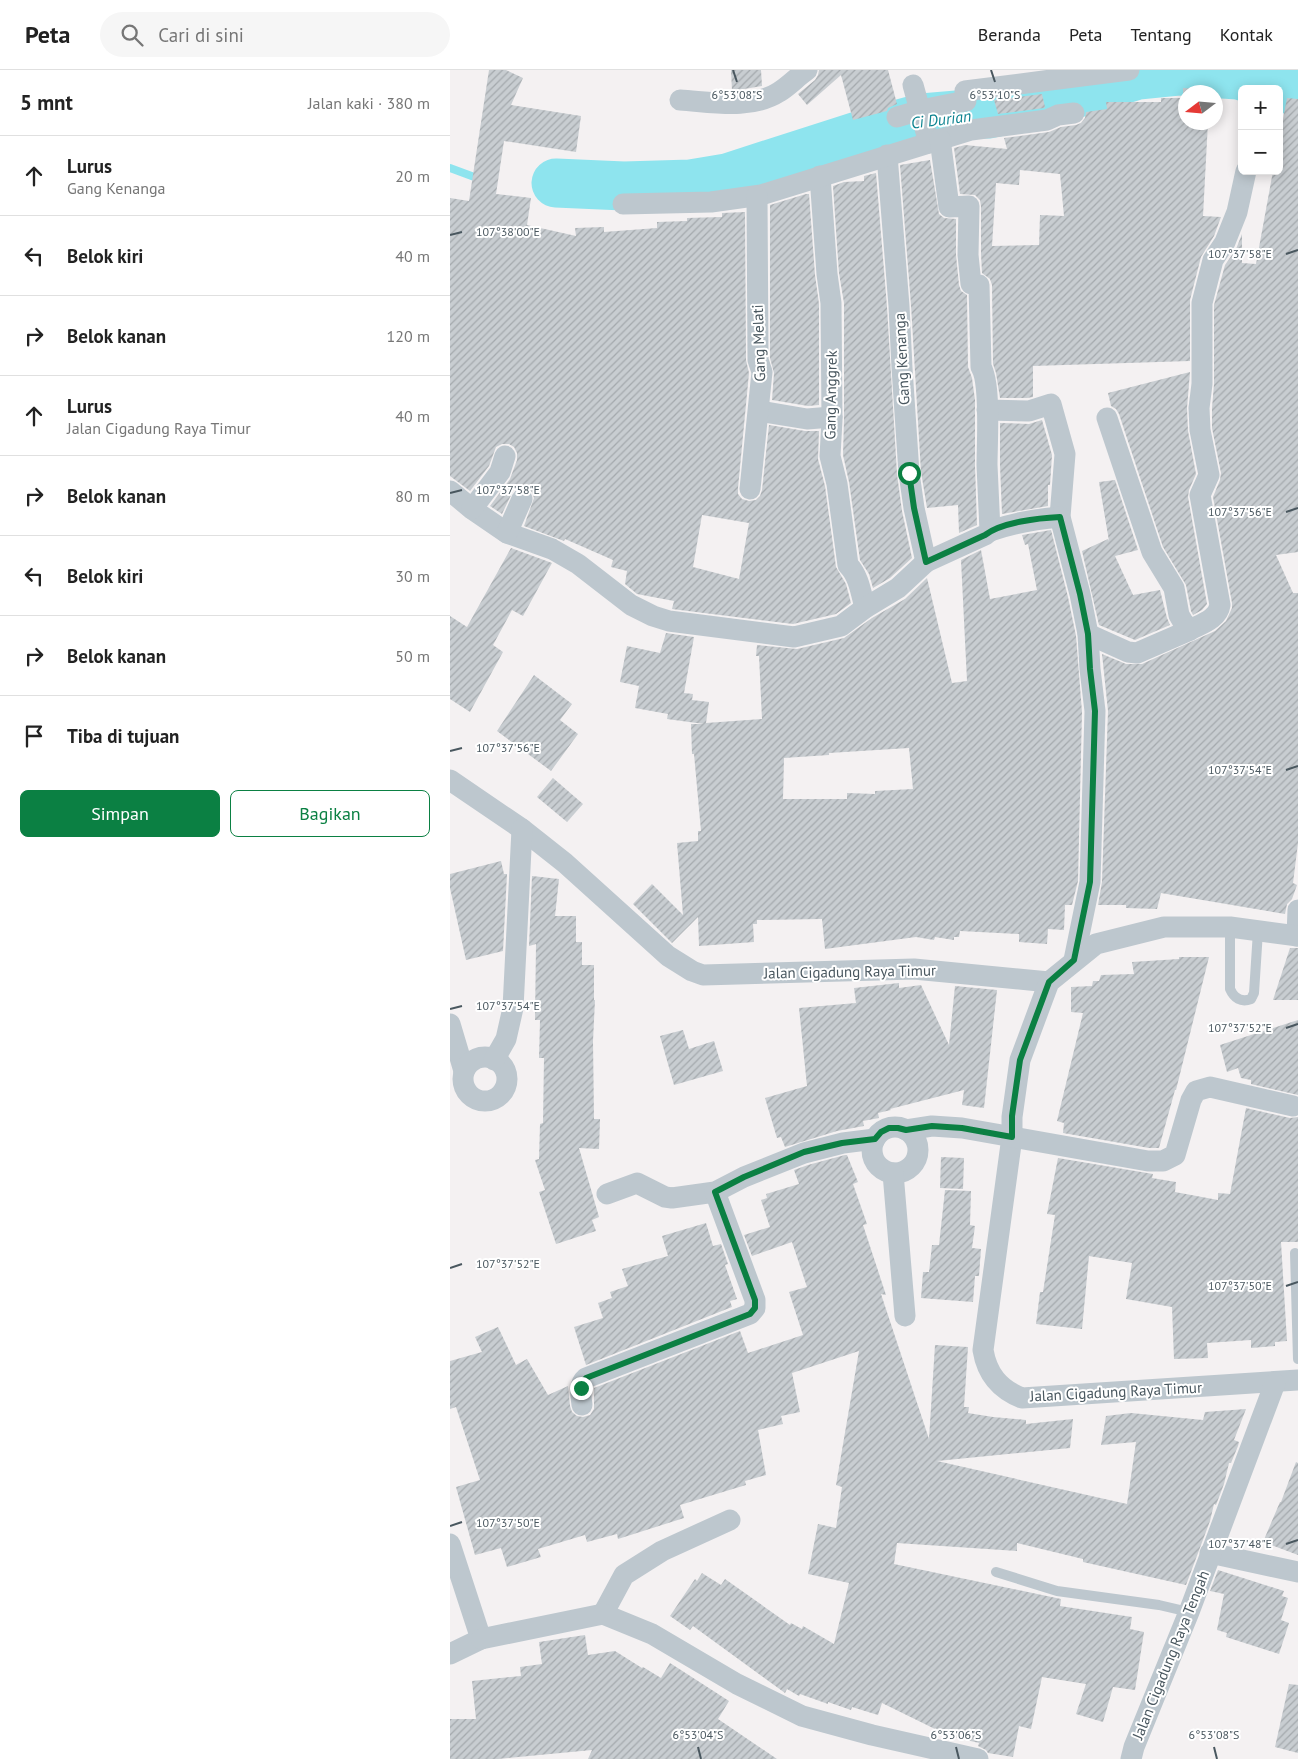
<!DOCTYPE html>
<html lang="id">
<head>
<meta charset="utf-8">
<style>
  :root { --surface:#fff; --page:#f6f6f6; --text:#222; --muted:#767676; --line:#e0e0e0; --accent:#0b8043 }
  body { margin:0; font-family:"PT Sans",sans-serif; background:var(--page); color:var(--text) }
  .controls { position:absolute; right:15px; top:15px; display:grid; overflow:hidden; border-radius:8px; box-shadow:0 2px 12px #0003 }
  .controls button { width:45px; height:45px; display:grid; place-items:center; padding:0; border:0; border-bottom:1px solid var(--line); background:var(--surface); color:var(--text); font:25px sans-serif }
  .compass { position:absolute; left:728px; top:15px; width:45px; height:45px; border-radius:50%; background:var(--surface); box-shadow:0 2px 12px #0003; rotate:254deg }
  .stop { position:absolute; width:15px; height:15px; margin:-11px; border:4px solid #0b8043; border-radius:50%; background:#fff }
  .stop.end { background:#0b8043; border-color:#fff; box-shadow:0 1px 5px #0008 }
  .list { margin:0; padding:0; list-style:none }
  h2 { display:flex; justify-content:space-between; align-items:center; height:65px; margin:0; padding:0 20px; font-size:21px }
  h2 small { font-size:16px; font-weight:400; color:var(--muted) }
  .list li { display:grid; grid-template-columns:32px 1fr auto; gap:15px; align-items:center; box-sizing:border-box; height:80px; padding:0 20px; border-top:1px solid var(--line) }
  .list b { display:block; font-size:19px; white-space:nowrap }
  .list p { margin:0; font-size:16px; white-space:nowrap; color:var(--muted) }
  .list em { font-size:16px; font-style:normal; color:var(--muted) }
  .actions { display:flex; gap:10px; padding:15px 20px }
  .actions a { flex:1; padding:11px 0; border:1px solid var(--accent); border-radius:8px; text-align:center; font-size:18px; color:var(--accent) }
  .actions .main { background:var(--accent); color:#fff }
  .icon { flex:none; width:28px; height:28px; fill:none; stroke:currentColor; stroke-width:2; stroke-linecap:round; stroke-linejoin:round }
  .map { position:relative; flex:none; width:848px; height:1689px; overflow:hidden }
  header { display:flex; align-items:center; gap:30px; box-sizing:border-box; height:70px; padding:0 25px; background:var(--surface); border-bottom:1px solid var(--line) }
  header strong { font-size:24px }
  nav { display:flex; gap:28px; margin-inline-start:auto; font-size:18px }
  .search { width:350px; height:45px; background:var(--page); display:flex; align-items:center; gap:12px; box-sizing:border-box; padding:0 18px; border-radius:28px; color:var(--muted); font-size:19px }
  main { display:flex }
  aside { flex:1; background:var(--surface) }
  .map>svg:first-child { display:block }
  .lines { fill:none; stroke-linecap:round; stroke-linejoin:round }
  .stream { stroke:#8ee4ee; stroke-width:8 }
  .river { stroke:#8ee4ee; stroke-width:49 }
  .building { fill:url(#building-hatch); fill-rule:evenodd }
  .lane { stroke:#bdc7ce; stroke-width:10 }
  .street { stroke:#bdc7ce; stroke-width:21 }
  .route { stroke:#0b8043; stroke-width:6 }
  .ticks { fill:none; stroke:#49575f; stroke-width:2 }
  .labels { text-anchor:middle; stroke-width:4; stroke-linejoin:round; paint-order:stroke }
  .street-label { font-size:15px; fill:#49575f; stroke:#fff }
  .water-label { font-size:16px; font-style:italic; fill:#0c8390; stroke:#fff }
  .ticks-label { font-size:12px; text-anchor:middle; fill:#49575f; stroke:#fff; stroke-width:4; stroke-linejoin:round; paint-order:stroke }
</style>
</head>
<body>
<header>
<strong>Peta</strong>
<div class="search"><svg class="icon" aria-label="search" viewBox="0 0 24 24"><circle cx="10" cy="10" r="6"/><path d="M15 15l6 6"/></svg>Cari di sini</div>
<nav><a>Beranda</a><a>Peta</a><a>Tentang</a><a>Kontak</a></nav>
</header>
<main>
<aside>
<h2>5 mnt<small>Jalan kaki · 380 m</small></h2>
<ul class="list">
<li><svg class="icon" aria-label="ahead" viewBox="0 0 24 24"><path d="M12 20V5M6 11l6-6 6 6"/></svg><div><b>Lurus</b><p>Gang Kenanga</p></div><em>20 m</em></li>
<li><svg class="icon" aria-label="left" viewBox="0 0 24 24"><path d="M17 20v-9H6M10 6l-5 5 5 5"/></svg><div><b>Belok kiri</b></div><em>40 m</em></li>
<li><svg class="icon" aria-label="right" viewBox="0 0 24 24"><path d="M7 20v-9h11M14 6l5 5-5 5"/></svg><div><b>Belok kanan</b></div><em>120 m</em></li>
<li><svg class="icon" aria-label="ahead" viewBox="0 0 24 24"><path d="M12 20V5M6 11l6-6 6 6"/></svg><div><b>Lurus</b><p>Jalan Cigadung Raya Timur</p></div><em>40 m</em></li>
<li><svg class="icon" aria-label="right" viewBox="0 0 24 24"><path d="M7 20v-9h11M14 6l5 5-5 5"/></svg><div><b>Belok kanan</b></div><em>80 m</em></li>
<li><svg class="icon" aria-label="left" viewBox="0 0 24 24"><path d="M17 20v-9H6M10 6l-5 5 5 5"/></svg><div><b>Belok kiri</b></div><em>30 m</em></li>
<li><svg class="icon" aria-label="right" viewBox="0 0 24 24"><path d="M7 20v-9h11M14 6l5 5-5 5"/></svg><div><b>Belok kanan</b></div><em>50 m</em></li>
<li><svg class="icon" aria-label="arrive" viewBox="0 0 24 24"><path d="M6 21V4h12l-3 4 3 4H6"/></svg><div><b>Tiba di tujuan</b></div></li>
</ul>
<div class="actions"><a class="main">Simpan</a><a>Bagikan</a></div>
</aside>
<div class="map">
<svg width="848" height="1689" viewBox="0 0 848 1689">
  <defs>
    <pattern id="building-hatch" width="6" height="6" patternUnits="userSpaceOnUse" patternTransform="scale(1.25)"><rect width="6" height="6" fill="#c8cdd1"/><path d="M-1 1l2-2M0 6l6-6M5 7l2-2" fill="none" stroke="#a4a9ad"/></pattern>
  </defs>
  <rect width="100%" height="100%" fill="#f4f1f2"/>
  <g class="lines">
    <path class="stream" d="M 0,98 L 27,108"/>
    <path class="river" d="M 106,113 L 174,116 L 241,114 L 277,108 L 420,62 L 472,48 L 519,44 L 538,44 L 604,30 L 688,5 L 728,1 L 788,5 L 848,22"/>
  </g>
  <g class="building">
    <path d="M 39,0 L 56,0 L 73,8 L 61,35 L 131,46 L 126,82 L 54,71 L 46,124 L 81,128 L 77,155 L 126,166 L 125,158 L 154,157 L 154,162 L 207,158 L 207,152 L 237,151 L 237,148 L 272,147 L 272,143 L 295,142 L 296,290 L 299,303 L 288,418 L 288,424 L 292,429 L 299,431 L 306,430 L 310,426 L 312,420 L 319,355 L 355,361 L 369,361 L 368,389 L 375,416 L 386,497 L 396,514 L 401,533 L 386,544 L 343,554 L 222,539 L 224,531 L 187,524 L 175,514 L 177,501 L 161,497 L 163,490 L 115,469 L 114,471 L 74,456 L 84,428 L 82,422 L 77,418 L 70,417 L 64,419 L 52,444 L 40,436 L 60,409 L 67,390 L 67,383 L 64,377 L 59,374 L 52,374 L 46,377 L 39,396 L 20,421 L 0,406 L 0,128 L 19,131 ZM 252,445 L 299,453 L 289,509 L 243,497 Z"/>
    <path d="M 281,0 L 311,0 L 312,16 L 282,21 Z"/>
    <path d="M 369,0 L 438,0 L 447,34 L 438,38 L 437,41 L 403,50 L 391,5 L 357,35 L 348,24 L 365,10 L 368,5 Z"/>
    <path d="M 733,18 L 759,20 L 759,22 L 736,22 L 736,52 L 758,52 L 753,146 L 771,147 L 764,166 L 751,187 L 740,230 L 740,291 L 583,296 L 583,327 L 577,328 L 550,328 L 546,303 L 543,294 L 542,215 L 540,209 L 532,203 L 531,184 L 531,136 L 530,130 L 525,125 L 510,124 L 504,78 L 515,75 L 557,79 L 554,68 L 599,62 L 611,57 L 626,55 L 631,53 L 635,48 L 636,42 L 657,39 L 656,32 L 711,32 L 711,28 L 733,28 ZM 570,100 L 610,104 L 614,146 L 590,145 L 589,175 L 542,176 L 546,113 L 569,115 Z"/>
    <path d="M 592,24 L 595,37 L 594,38 L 548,44 L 544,30 Z"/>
    <path d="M 837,28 L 848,29 L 848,482 L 826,485 L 843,523 L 848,523 L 848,773 L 843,813 L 847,815 L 842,829 L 837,834 L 835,844 L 711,823 L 707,839 L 676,838 L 676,835 L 648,835 L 652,812 L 658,641 L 652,584 L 676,594 L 692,594 L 765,561 L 776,551 L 782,538 L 782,533 L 763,427 L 770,410 L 771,403 L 762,358 L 762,338 L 764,314 L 764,235 L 775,195 L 786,179 L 792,164 L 792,193 L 806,194 L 823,101 L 829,101 L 829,70 Z"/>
    <path d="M 480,90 L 489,144 L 494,148 L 506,149 L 506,185 L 509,215 L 511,221 L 517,225 L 518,297 L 522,308 L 525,330 L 525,396 L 527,455 L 509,463 L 508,435 L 477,438 L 471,402 L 461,235 L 450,95 Z"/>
    <path d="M 426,103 L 437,237 L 447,404 L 452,441 L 462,488 L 440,508 L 423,518 L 419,504 L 410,490 L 399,412 L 393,385 L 394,350 L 394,233 L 389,203 L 383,116 L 394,112 L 414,111 L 414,106 Z"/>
    <path d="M 356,124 L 359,124 L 365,205 L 369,234 L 369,335 L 358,336 L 322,330 L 324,303 L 320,288 L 320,135 Z"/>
    <path d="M 740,302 L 737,338 L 738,361 L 746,404 L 739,420 L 738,427 L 757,534 L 752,540 L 743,545 L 741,541 L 736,515 L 713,477 L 669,344 L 666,339 L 661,336 L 658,323 Z"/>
    <path d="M 592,350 L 602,385 L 600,415 L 598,415 L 598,436 L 552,444 L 550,395 L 550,353 L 579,354 Z"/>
    <path d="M 665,410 L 688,480 L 665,486 L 683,525 L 710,520 L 717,548 L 720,555 L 685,570 L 649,555 L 632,481 L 658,469 L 659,471 L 649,412 Z"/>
    <path d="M 601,460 L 618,527 L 626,566 L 632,642 L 628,811 L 622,835 L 615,835 L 614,860 L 598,859 L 597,874 L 569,872 L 569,864 L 510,861 L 509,867 L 504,867 L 504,870 L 485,867 L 484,870 L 466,867 L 375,879 L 372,849 L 307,850 L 307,854 L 303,854 L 304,872 L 249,876 L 248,847 L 222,873 L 183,834 L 202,814 L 233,845 L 227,773 L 248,771 L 248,761 L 251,761 L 244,684 L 242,684 L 241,654 L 254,654 L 217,649 L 218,644 L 185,638 L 189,616 L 170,612 L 177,576 L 210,583 L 216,563 L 244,567 L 234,623 L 243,624 L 242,630 L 259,632 L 256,653 L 312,649 L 309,586 L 306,586 L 307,575 L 347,579 L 394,568 L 422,548 L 455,529 L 477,508 L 502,613 L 517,611 L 511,490 L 531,480 L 540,529 L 587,520 L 578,474 L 575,475 L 572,465 ZM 459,678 L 463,719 L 425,721 L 425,724 L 397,723 L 397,729 L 333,729 L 334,688 L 379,685 L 379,683 Z"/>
    <path d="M 61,478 L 102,493 L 73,546 L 62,540 L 43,575 L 53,582 L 20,642 L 0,629 L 0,546 L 17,557 Z"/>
    <path d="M 84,605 L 122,634 L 110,650 L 128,664 L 101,701 L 47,661 Z"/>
    <path d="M 103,708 L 133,734 L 117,752 L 87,727 Z"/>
    <path d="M 51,791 L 54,804 L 57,804 L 53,881 L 16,890 L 0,818 L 0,804 Z"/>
    <path d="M 82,806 L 109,809 L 105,846 L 126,846 L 126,872 L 132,872 L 132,895 L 144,895 L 144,930 L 145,930 L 143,971 L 144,1049 L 150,1049 L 149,1079 L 129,1078 L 149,1147 L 142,1150 L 146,1161 L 106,1174 L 89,1122 L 95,1120 L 85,1090 L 89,1089 L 90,1054 L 93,1053 L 94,988 L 89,988 L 90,950 L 85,950 L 86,874 L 79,876 Z"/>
    <path d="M 840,878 L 848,878 L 848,930 L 823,930 Z"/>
    <path d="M 729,887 L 759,887 L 726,1020 L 725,1020 L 709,1078 L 699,1078 L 613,1063 L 614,1053 L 607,1051 L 633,943 L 621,942 L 621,917 L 642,916 L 643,911 L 649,911 L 651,905 L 684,904 L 682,892 L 729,889 Z"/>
    <path d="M 449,913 L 449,918 L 471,915 L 499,975 L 505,916 L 547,920 L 534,1038 L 512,1035 L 514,1020 L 440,1039 L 441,1040 L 428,1043 L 429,1048 L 413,1051 L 414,1056 L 387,1061 L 335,1077 L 331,1067 L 327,1068 L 315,1028 L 357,1016 L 349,938 L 406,933 L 404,918 Z"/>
    <path d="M 848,950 L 848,1025 L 801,1014 L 801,1010 L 791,1008 L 788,998 L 777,1002 L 770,975 Z"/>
    <path d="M 233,960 L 239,979 L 264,971 L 273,1001 L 224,1015 L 210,966 Z"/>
    <path d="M 796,1038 L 840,1048 L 848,1047 L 848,1172 L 831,1172 L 837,1271 L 825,1272 L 825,1276 L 801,1278 L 801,1270 L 757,1273 L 758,1288 L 724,1289 L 722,1237 L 676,1229 L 682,1193 L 639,1186 L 632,1259 L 586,1254 L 590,1222 L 593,1222 L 605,1145 L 597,1144 L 608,1088 L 703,1104 L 702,1108 L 726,1112 L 725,1122 L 768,1130 L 768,1123 L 780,1124 Z"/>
    <path d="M 395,1085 L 397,1085 L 408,1112 L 403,1114 L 417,1154 L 413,1155 L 436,1225 L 431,1224 L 479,1369 L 485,1275 L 518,1277 L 514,1337 L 519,1337 L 518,1343 L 543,1347 L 576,1350 L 576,1354 L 623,1349 L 620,1378 L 487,1391 L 677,1434 L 686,1372 L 651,1375 L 656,1346 L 681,1343 L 753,1350 L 755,1342 L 796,1339 L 784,1370 L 789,1372 L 788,1376 L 781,1393 L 779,1393 L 774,1414 L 766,1435 L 764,1434 L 760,1451 L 736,1515 L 633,1492 L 633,1489 L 567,1473 L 567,1481 L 447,1473 L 444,1494 L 611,1529 L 610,1536 L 682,1547 L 680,1559 L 694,1562 L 685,1620 L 663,1617 L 653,1652 L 626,1644 L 636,1614 L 592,1607 L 581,1659 L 569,1656 L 563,1687 L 538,1683 L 536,1680 L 528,1676 L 529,1673 L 487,1663 L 487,1660 L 432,1633 L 428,1645 L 402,1637 L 401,1640 L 378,1632 L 378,1634 L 350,1624 L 349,1626 L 337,1619 L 335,1623 L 243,1556 L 240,1560 L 220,1546 L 245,1509 L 247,1511 L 252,1503 L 271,1515 L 275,1509 L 340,1555 L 341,1553 L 352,1559 L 353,1556 L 384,1574 L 399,1513 L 358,1504 L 368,1454 L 386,1458 L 392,1417 L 386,1415 L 409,1281 L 342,1303 L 350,1342 L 331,1346 L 333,1354 L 308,1360 L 316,1405 L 295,1411 L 296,1415 L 230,1435 L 234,1448 L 168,1469 L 167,1464 L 137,1472 L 135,1465 L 88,1479 L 91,1487 L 57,1497 L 51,1478 L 25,1485 L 6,1417 L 30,1410 L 6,1337 L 0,1339 L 0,1291 L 32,1282 L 25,1267 L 48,1257 L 66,1295 L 77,1289 L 98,1325 L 118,1316 L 120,1336 L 122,1342 L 127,1346 L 133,1347 L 140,1345 L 144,1339 L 144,1318 L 290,1261 L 298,1283 L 353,1265 L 339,1222 L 357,1217 L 342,1172 L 302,1186 L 294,1165 L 320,1157 L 311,1130 L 317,1128 L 316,1124 L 349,1114 L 344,1100 L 358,1095 Z"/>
    <path d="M 491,1087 L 514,1088 L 513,1119 L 490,1118 Z"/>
    <path d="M 495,1120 L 521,1121 L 520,1155 L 525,1156 L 522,1178 L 531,1179 L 529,1206 L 525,1206 L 523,1232 L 471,1228 L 473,1202 L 479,1202 L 482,1175 L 489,1175 Z"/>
    <path d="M 256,1153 L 263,1176 L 271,1174 L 278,1194 L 275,1195 L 287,1229 L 280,1231 L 282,1237 L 136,1295 L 124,1257 L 153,1248 L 148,1233 L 162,1228 L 160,1222 L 178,1216 L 172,1199 L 218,1186 L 212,1166 Z"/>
    <path d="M 846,1392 L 848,1393 L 848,1485 L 813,1472 L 830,1432 L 831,1432 Z"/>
    <path d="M 768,1500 L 834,1521 L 832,1526 L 838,1528 L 831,1550 L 839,1553 L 829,1584 L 776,1567 L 777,1563 L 767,1560 L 774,1524 L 760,1521 Z"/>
    <path d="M 135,1565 L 138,1585 L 165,1581 L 192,1598 L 193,1597 L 211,1608 L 220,1593 L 279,1631 L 268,1649 L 327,1689 L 138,1689 L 142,1680 L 48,1689 L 0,1689 L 0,1649 L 26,1649 L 22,1611 L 71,1606 L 70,1597 L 92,1594 L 89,1572 Z"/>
    <path d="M 839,1614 L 848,1615 L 848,1683 L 825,1677 Z"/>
  </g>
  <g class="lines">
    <g class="lane">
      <path d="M 780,857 L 780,919 C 784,928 791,933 801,929 L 804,923 L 808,861"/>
      <path d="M 845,1183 L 848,1289"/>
      <path d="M 546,1502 L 607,1521 L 709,1535 L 739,1542"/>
    </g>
    <g class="street">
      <path d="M 463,15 L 479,73"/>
      <path d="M 230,30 C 262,32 301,40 329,22 C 339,16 347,7 357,0"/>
      <path d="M 447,47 L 471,40 L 516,31 L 515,21 L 679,0"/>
      <path d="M 437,85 L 449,236 L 452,298 L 459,403 L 464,438 L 476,492"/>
      <path d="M 370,106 L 377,204 L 381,233 L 382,350 L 380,386 L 387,414 L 398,495 C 409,506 411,523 415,538"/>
      <path d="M 173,134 L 261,132 L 311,125 L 521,60 L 597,50 L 608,45 L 624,43"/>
      <path d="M 537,340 L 579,341 L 601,334 L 615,384 L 610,447 L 630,524 L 638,564 L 640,599 L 645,641 L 640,812 L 624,890"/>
      <path d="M 309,341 L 357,349 L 382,347"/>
      <path d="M 657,348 L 702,482 L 724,518 L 729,545 L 733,552 L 740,560 C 751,554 768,549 770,535 L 750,425 L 759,405 L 750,360 L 749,338 L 752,314 L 752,233 L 763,190 L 775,172 L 787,142 L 796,101"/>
      <path d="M 300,419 L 312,302 L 308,290 L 307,126"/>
      <path d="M 0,421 L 22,439 L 57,463 L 102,479 L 128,494 L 181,535 L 203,546 L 219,551 L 344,567 L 391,556 L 415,538 L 448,518 L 476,492 L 535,465 L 540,461 C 539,439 538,417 537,395 C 537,373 541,313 531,297 L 529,215 L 521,214 L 518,185 L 519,136 L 499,137 L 490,69"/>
      <path d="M 22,439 L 50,402 L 55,386"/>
      <path d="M 540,461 C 563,453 586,449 610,447"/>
      <path d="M 57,463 L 72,429"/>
      <path d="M 638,564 L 678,582 L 687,583 L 740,560"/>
      <path d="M 0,710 L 72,759 L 115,793 L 218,886 L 242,901 L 253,905 L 464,899 L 599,912"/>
      <path d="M 847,866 L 848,840"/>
      <path d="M 848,866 L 780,857 L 714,857 L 646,874 L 599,912 L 570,990 L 562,1047 L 562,1067 L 533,1280 C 537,1304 549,1319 572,1328 L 848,1310"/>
      <path d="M 0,954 L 14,1001"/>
      <circle cx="35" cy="1009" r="22"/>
      <path d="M 44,990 L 56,969 L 63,938 L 72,759"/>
      <circle cx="445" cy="1080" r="23"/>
      <path d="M 456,1060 L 482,1056 L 512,1058 L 698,1091 L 713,1091 L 725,1085 L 741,1030 L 746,1021 L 760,1017 L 843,1036"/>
      <path d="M 443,1103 L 455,1246"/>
      <path d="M 157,1124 L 187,1113 L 215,1127 L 222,1128 L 265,1122 L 294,1107 L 354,1083 L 393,1073 L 425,1069"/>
      <path d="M 132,1335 C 131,1325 128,1315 136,1308 L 300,1244 L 305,1238 L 305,1230 L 265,1122"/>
      <path d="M 0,1474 L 31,1569 L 0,1584"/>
      <path d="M 760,1483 L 848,1502"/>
      <path d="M 153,1544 L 174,1505 L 212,1481 L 280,1450"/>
      <path d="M 31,1569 L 153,1544 L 202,1564 L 287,1614 L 352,1646 L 422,1665 L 528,1689"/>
      <path d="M 681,1689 L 684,1677 L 739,1542 L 825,1313"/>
    </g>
  </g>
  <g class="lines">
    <path class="route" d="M 131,1318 L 132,1312 L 136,1308 L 300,1244 L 305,1238 L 305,1230 L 265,1122 L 294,1107 L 354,1082 L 392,1073 L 425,1069 L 431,1062 L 439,1058 L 448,1058 L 456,1060 L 482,1056 L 512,1058 L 562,1067 L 562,1046 L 570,990 L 599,912 L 624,890 L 640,812 L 645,641 L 640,599 L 638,564 L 630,524 L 610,447 C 589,448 552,452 535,465 L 476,492 L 464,438 L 459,403"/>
  </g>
  <path class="ticks" d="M 283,0 L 287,12M 541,0 L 545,12M 0,165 L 12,162M 836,184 L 848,180M 0,423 L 12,420M 836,442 L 848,438M 0,681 L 12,678M 836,700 L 848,696M 0,939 L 12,936M 836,958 L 848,954M 0,1198 L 12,1194M 836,1216 L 848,1212M 0,1456 L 12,1452M 836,1474 L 848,1470M 248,1677 L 251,1689M 506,1677 L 509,1689M 764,1677 L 767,1689"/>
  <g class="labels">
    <g class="street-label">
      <text transform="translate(309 273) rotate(-92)" y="5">Gang Melati</text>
      <text transform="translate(452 289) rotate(-93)" y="5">Gang Kenanga</text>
      <text transform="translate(381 325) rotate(-89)" y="5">Gang Anggrek</text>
      <text transform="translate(400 902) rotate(-1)" y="5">Jalan Cigadung Raya Timur</text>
      <text transform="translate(666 1322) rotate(-3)" y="5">Jalan Cigadung Raya Timur</text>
      <text transform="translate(721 1585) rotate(-68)" y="5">Jalan Cigadung Raya Tengah</text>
    </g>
    <g class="water-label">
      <text transform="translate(491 49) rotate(-7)" y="6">Ci Durian</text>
    </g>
  </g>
  <g class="ticks-label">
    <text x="287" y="29">6°53'08"S</text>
    <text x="545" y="29">6°53'10"S</text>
    <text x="58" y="166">107°38'00"E</text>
    <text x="790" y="188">107°37'58"E</text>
    <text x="58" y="424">107°37'58"E</text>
    <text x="790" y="446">107°37'56"E</text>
    <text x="58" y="682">107°37'56"E</text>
    <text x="790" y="704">107°37'54"E</text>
    <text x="58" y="940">107°37'54"E</text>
    <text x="790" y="962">107°37'52"E</text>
    <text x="58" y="1198">107°37'52"E</text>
    <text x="790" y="1220">107°37'50"E</text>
    <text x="58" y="1457">107°37'50"E</text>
    <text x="790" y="1478">107°37'48"E</text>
    <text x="248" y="1669">6°53'04"S</text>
    <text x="506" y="1669">6°53'06"S</text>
    <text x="764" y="1669">6°53'08"S</text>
  </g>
</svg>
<div class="controls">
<button>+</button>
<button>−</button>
</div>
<svg class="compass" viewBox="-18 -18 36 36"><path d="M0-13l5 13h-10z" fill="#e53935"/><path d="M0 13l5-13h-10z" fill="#767676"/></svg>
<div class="stop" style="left:459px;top:403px"></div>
<div class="stop end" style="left:131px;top:1318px"></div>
</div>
</main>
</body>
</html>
